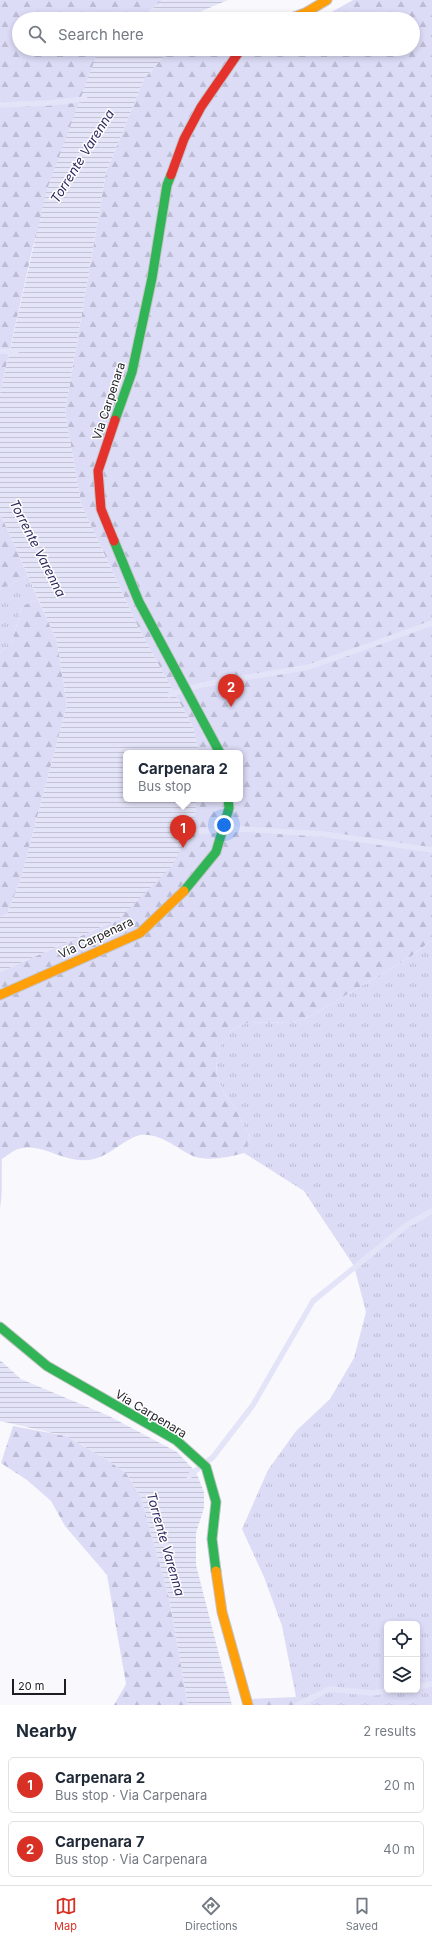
<!DOCTYPE html>
<html lang="en">
<head>
<meta charset="utf-8">
<style>
  :root { --surface:#fff; --page:#f6f6f7; --text:#1f2937; --muted:#747a83; --line:#e0e1e3; --accent:#d93025 }
  body { margin:0; font-family:Inter,sans-serif; background:var(--page); color:var(--text) }
  .controls { position:absolute; right:12px; bottom:12px; display:grid; overflow:hidden; border-radius:6px; box-shadow:0 2px 6px #0003 }
  .controls button { width:36px; height:36px; display:grid; place-items:center; padding:0; border:0; border-bottom:1px solid var(--line); background:var(--surface); color:var(--text); font:20px sans-serif }
  .scale { position:absolute; left:12px; bottom:10px; width:54px; box-sizing:border-box; padding-left:4px; border:2px solid #1d1d24; border-top:0; font-size:11px; line-height:14px; white-space:nowrap; color:#1d1d24; -webkit-text-stroke:3px #fff; paint-order:stroke }
  .you { position:absolute; left:224px; top:825px; width:14px; height:14px; margin:-10px; border:3px solid #fff; border-radius:50%; background:#1a73e8; box-shadow:0 0 0 6px #1a73e833 }
  .badge { display:grid; place-items:center; width:26px; height:26px; border-radius:50%; background:var(--accent); color:#fff; font-size:13px; font-weight:700 }
  .pin { position:absolute; translate:-50% -33px; filter:drop-shadow(0 1px 2px #0008) }
  .pin::after { content:''; position:absolute; top:21px; width:14px; height:12px; background:inherit; clip-path:polygon(0 0,100% 0,50% 100%) }
  .popup { position:absolute; left:123px; top:750px; width:120px; height:52px; box-sizing:border-box; display:grid; place-content:center; border-radius:6px; background:var(--surface); filter:drop-shadow(0 1px 3px #0005); font-size:13px; white-space:nowrap; color:var(--muted) }
  .popup b { font-size:15px; color:var(--text) }
  .popup::after { content:''; position:absolute; left:50%; top:100%; margin-left:-8px; border:8px solid transparent; border-top-color:var(--surface) }
  .list { margin:0; padding:0; list-style:none }
  h2 { display:flex; justify-content:space-between; align-items:center; height:52px; margin:0; padding:0 16px; font-size:17px }
  h2 small { font-size:13px; font-weight:400; color:var(--muted) }
  .list li { display:grid; grid-template-columns:26px 1fr auto; gap:12px; align-items:center; box-sizing:border-box; height:56px; margin:0 8px 8px; padding:0 8px; border:1px solid var(--line); border-radius:6px }
  .list b { display:block; font-size:15px; white-space:nowrap }
  .list p { margin:0; font-size:13px; white-space:nowrap; color:var(--muted) }
  .list em { font-size:13px; font-style:normal; color:var(--muted) }
  .icon { flex:none; width:22px; height:22px; fill:none; stroke:currentColor; stroke-width:2; stroke-linecap:round; stroke-linejoin:round }
  .map { position:relative; flex:none; width:432px; height:1705px; overflow:hidden }
  .search { position:absolute; background:var(--surface); box-shadow:0 2px 6px #0003; left:12px; right:12px; top:12px; height:44px; display:flex; align-items:center; gap:10px; box-sizing:border-box; padding:0 14px; border-radius:22px; color:var(--muted); font-size:15px }
  .sheet { height:180px; background:var(--surface) }
  nav { display:flex; justify-content:space-around; align-items:center; box-sizing:border-box; height:56px; border-top:1px solid var(--line); background:var(--surface); font-size:11px; color:var(--muted) }
  nav a { display:grid; justify-items:center; gap:2px }
  nav .on { color:var(--accent) }
  .map>svg:first-child { display:block }
  .grass { fill:url(#grass-tufts); fill-rule:evenodd }
  .forest { fill:url(#forest-firs) }
  .water { fill:url(#water-rules) }
  .lines { fill:none; stroke-linecap:round; stroke-linejoin:round }
  .stream { stroke:#e4e4f9; stroke-width:5.5 }
  .fast-casing { stroke:#c4c4c9; stroke-width:11 }
  .slow-casing { stroke:#c4c4c9; stroke-width:11 }
  .jam-casing { stroke:#c4c4c9; stroke-width:11 }
  .fast { stroke:#30b455; stroke-width:9 }
  .slow { stroke:#ff9f0a; stroke-width:9 }
  .jam { stroke:#e5322d; stroke-width:9 }
  .labels { text-anchor:middle; stroke-width:3; stroke-linejoin:round; paint-order:stroke }
  .street-label { font-size:12px; fill:#1d1d24; stroke:#fff }
  .water-label { font-size:13px; font-style:italic; fill:#2e275e; stroke:#fff }
</style>
</head>
<body>
<div class="map">
<svg width="432" height="1705" viewBox="0 0 432 1705">
  <defs>
    <pattern id="grass-tufts" width="24" height="20" patternUnits="userSpaceOnUse"><rect width="24" height="20" fill="#dcdcf7"/><path d="M3 7l-1-3M5 7V3M7 7l1-3M15 17l-1-3M17 17v-4M19 17l1-3" fill="none" stroke="#bcbcd4"/></pattern>
    <pattern id="forest-firs" width="22" height="20" patternUnits="userSpaceOnUse"><rect width="22" height="20" fill="#dcdcf7"/><path d="M5 1l3.5 6h-7zM16 11l3.5 6h-7z" fill="#bcbcd4"/></pattern>
    <pattern id="water-rules" width="6" height="5" patternUnits="userSpaceOnUse"><rect width="6" height="5" fill="#e4e4f9"/><path d="M0 2.5h6" fill="none" stroke="#c3c3d5"/></pattern>
  </defs>
  <rect width="100%" height="100%" fill="#f8f8fd"/>
  <g class="grass">
    <path d="M 28,576 L 38,599 L 22,606 L 12,642 L 0,653 L 0,589 Z"/>
    <path d="M 432,940 L 432,1705 L 312,1705 L 296,1697 L 282,1626 L 264,1577 L 242,1529 L 268,1470 L 296,1431 L 330,1399 L 354,1358 L 366,1312 L 354,1266 L 304,1191 L 244,1153 L 250,1137 L 234,1106 L 224,1093 L 217,1077 L 216,1060 L 221,1044 L 231,1031 L 245,1023 L 294,1022 L 309,1017 L 410,957 ZM 387,1624 L 417,1624 L 417,1690 L 387,1690 Z"/>
  </g>
  <g class="forest">
    <path d="M 0,0 L 163,0 L 139,19 L 19,19 L 19,49 L 100,49 L 98,51 L 33,246 L 0,394 Z"/>
    <path d="M 353,0 L 432,0 L 432,940 L 410,957 L 309,1017 L 294,1022 L 245,1023 L 231,1031 L 221,1045 L 216,1060 L 217,1077 L 224,1093 L 234,1106 L 250,1137 L 244,1153 C 231,1157 209,1161 196,1157 C 179,1151 161,1132 140,1135 C 127,1138 108,1156 94,1159 C 65,1166 44,1141 18,1149 C 12,1151 7,1156 2,1159 C 1,1176 3,1191 0,1208 L 0,972 L 119,919 L 193,826 L 197,799 L 240,799 L 240,753 L 199,753 L 193,727 L 139,629 L 81,504 L 65,412 L 106,172 L 144,79 L 170,49 L 413,49 L 413,19 L 319,19 Z"/>
    <path d="M 0,513 L 28,576 L 0,589 Z"/>
    <path d="M 38,599 L 57,641 L 67,705 L 20,882 L 7,914 L 0,917 L 0,653 L 12,642 L 22,606 Z"/>
    <path d="M 13,1426 L 66,1436 L 106,1459 L 126,1473 L 141,1497 L 169,1597 L 188,1705 L 114,1705 L 126,1684 L 107,1575 L 65,1526 L 51,1501 L 27,1480 L 1,1463 Z"/>
    <path d="M 296,1697 L 312,1705 L 253,1705 L 251,1699 Z"/>
  </g>
  <g class="water">
    <path d="M 163,0 L 228,0 L 202,11 L 195,19 L 139,19 Z"/>
    <path d="M 100,49 L 170,49 L 144,79 L 106,172 L 65,412 L 81,504 L 139,629 L 193,727 L 199,753 L 126,753 L 126,799 L 197,799 L 193,826 L 172,866 L 119,919 L 0,972 L 0,917 L 7,914 L 20,882 L 67,705 L 57,641 L 0,513 L 0,394 L 46,192 L 98,51 Z"/>
    <path d="M 0,1360 L 21,1379 L 109,1416 L 177,1452 L 196,1472 L 204,1492 L 204,1508 L 196,1533 L 196,1565 L 232,1705 L 188,1705 L 169,1597 L 141,1497 L 126,1473 L 106,1459 L 66,1436 L 0,1421 Z"/>
  </g>
  <g class="lines">
    <g class="stream">
      <path d="M 0,105 L 49,103 L 85,99"/>
      <path d="M 0,351 L 16,352"/>
      <path d="M 169,695 L 201,685 L 309,667 L 432,623"/>
      <path d="M 184,832 L 243,829 L 323,834 L 432,850"/>
      <path d="M 189,1476 L 213,1457 L 253,1405 L 313,1301 L 407,1225 L 432,1211"/>
      <path d="M 417,1687 L 432,1684"/>
      <path d="M 298,1705 L 329,1689 L 372,1693 L 394,1690"/>
    </g>
    <g class="fast-casing">
      <g id="fast">
        <path d="M 115,420 L 132,372 L 152,278 L 167,185 L 171,175"/>
        <path d="M 114,541 L 139,602 L 220,753"/>
        <path d="M 184,891 L 216,852 L 229,808 L 228,799"/>
        <path d="M 0,1327 L 47,1366 L 176,1440 L 206,1467 L 216,1502 L 212,1539 L 216,1571"/>
      </g>
    </g>
    <g class="slow-casing">
      <g id="slow">
        <path d="M 289,19 L 305,13 L 327,0"/>
        <path d="M 0,995 L 140,933 L 184,891"/>
        <path d="M 216,1571 L 222,1612 L 248,1705"/>
      </g>
    </g>
    <g class="jam-casing">
      <g id="jam">
        <path d="M 171,175 L 184,139 L 201,107 L 241,49"/>
        <path d="M 114,541 L 101,509 L 98,471 L 115,420"/>
      </g>
    </g>
    <use href="#fast" class="fast"/>
    <use href="#slow" class="slow"/>
    <use href="#jam" class="jam"/>
  </g>
  <g class="labels">
    <g class="street-label">
      <text transform="translate(109 401) rotate(-72)" y="4">Via Carpenara</text>
      <text transform="translate(96 938) rotate(-25)" y="4">Via Carpenara</text>
      <text transform="translate(151 1414) rotate(31)" y="4">Via Carpenara</text>
    </g>
    <g class="water-label">
      <text transform="translate(82 156) rotate(-58)" y="5">Torrente Varenna</text>
      <text transform="translate(38 548) rotate(63)" y="5">Torrente Varenna</text>
      <text transform="translate(166 1544) rotate(74)" y="5">Torrente Varenna</text>
    </g>
  </g>
</svg>
<div class="controls">
<button><svg class="icon" aria-label="locate" viewBox="0 0 24 24"><circle cx="12" cy="12" r="6"/><path d="M12 2v4M12 18v4M2 12h4M18 12h4"/></svg></button>
<button><svg class="icon" aria-label="layers" viewBox="0 0 24 24"><path d="M12 4l9 5-9 5-9-5zM3 14l9 5 9-5"/></svg></button>
</div>
<div class="scale">20 m</div>
<div class="you"></div>
<div class="pin badge" style="left:183px;top:848px">1</div>
<div class="popup"><b>Carpenara 2</b>Bus stop</div>
<div class="pin badge" style="left:231px;top:707px">2</div>
<div class="search"><svg class="icon" aria-label="search" viewBox="0 0 24 24"><circle cx="10" cy="10" r="6"/><path d="M15 15l6 6"/></svg>Search here</div>
</div>
<section class="sheet">
<h2>Nearby<small>2 results</small></h2>
<ul class="list">
<li><span class="badge">1</span><div><b>Carpenara 2</b><p>Bus stop · Via Carpenara</p></div><em>20 m</em></li>
<li><span class="badge">2</span><div><b>Carpenara 7</b><p>Bus stop · Via Carpenara</p></div><em>40 m</em></li>
</ul>
</section>
<nav>
<a class="on"><svg class="icon" aria-label="map" viewBox="0 0 24 24"><path d="M3 6l6-2 6 2 6-2v14l-6 2-6-2-6 2zM9 4v14M15 6v14"/></svg>Map</a>
<a><svg class="icon" aria-label="directions" viewBox="0 0 24 24"><path d="M12 3l9 9-9 9-9-9zM9 14v-3h6M13 9l2 2-2 2"/></svg>Directions</a>
<a><svg class="icon" aria-label="saved" viewBox="0 0 24 24"><path d="M7 4h10v16l-5-4-5 4z"/></svg>Saved</a>
</nav>
</body>
</html>
